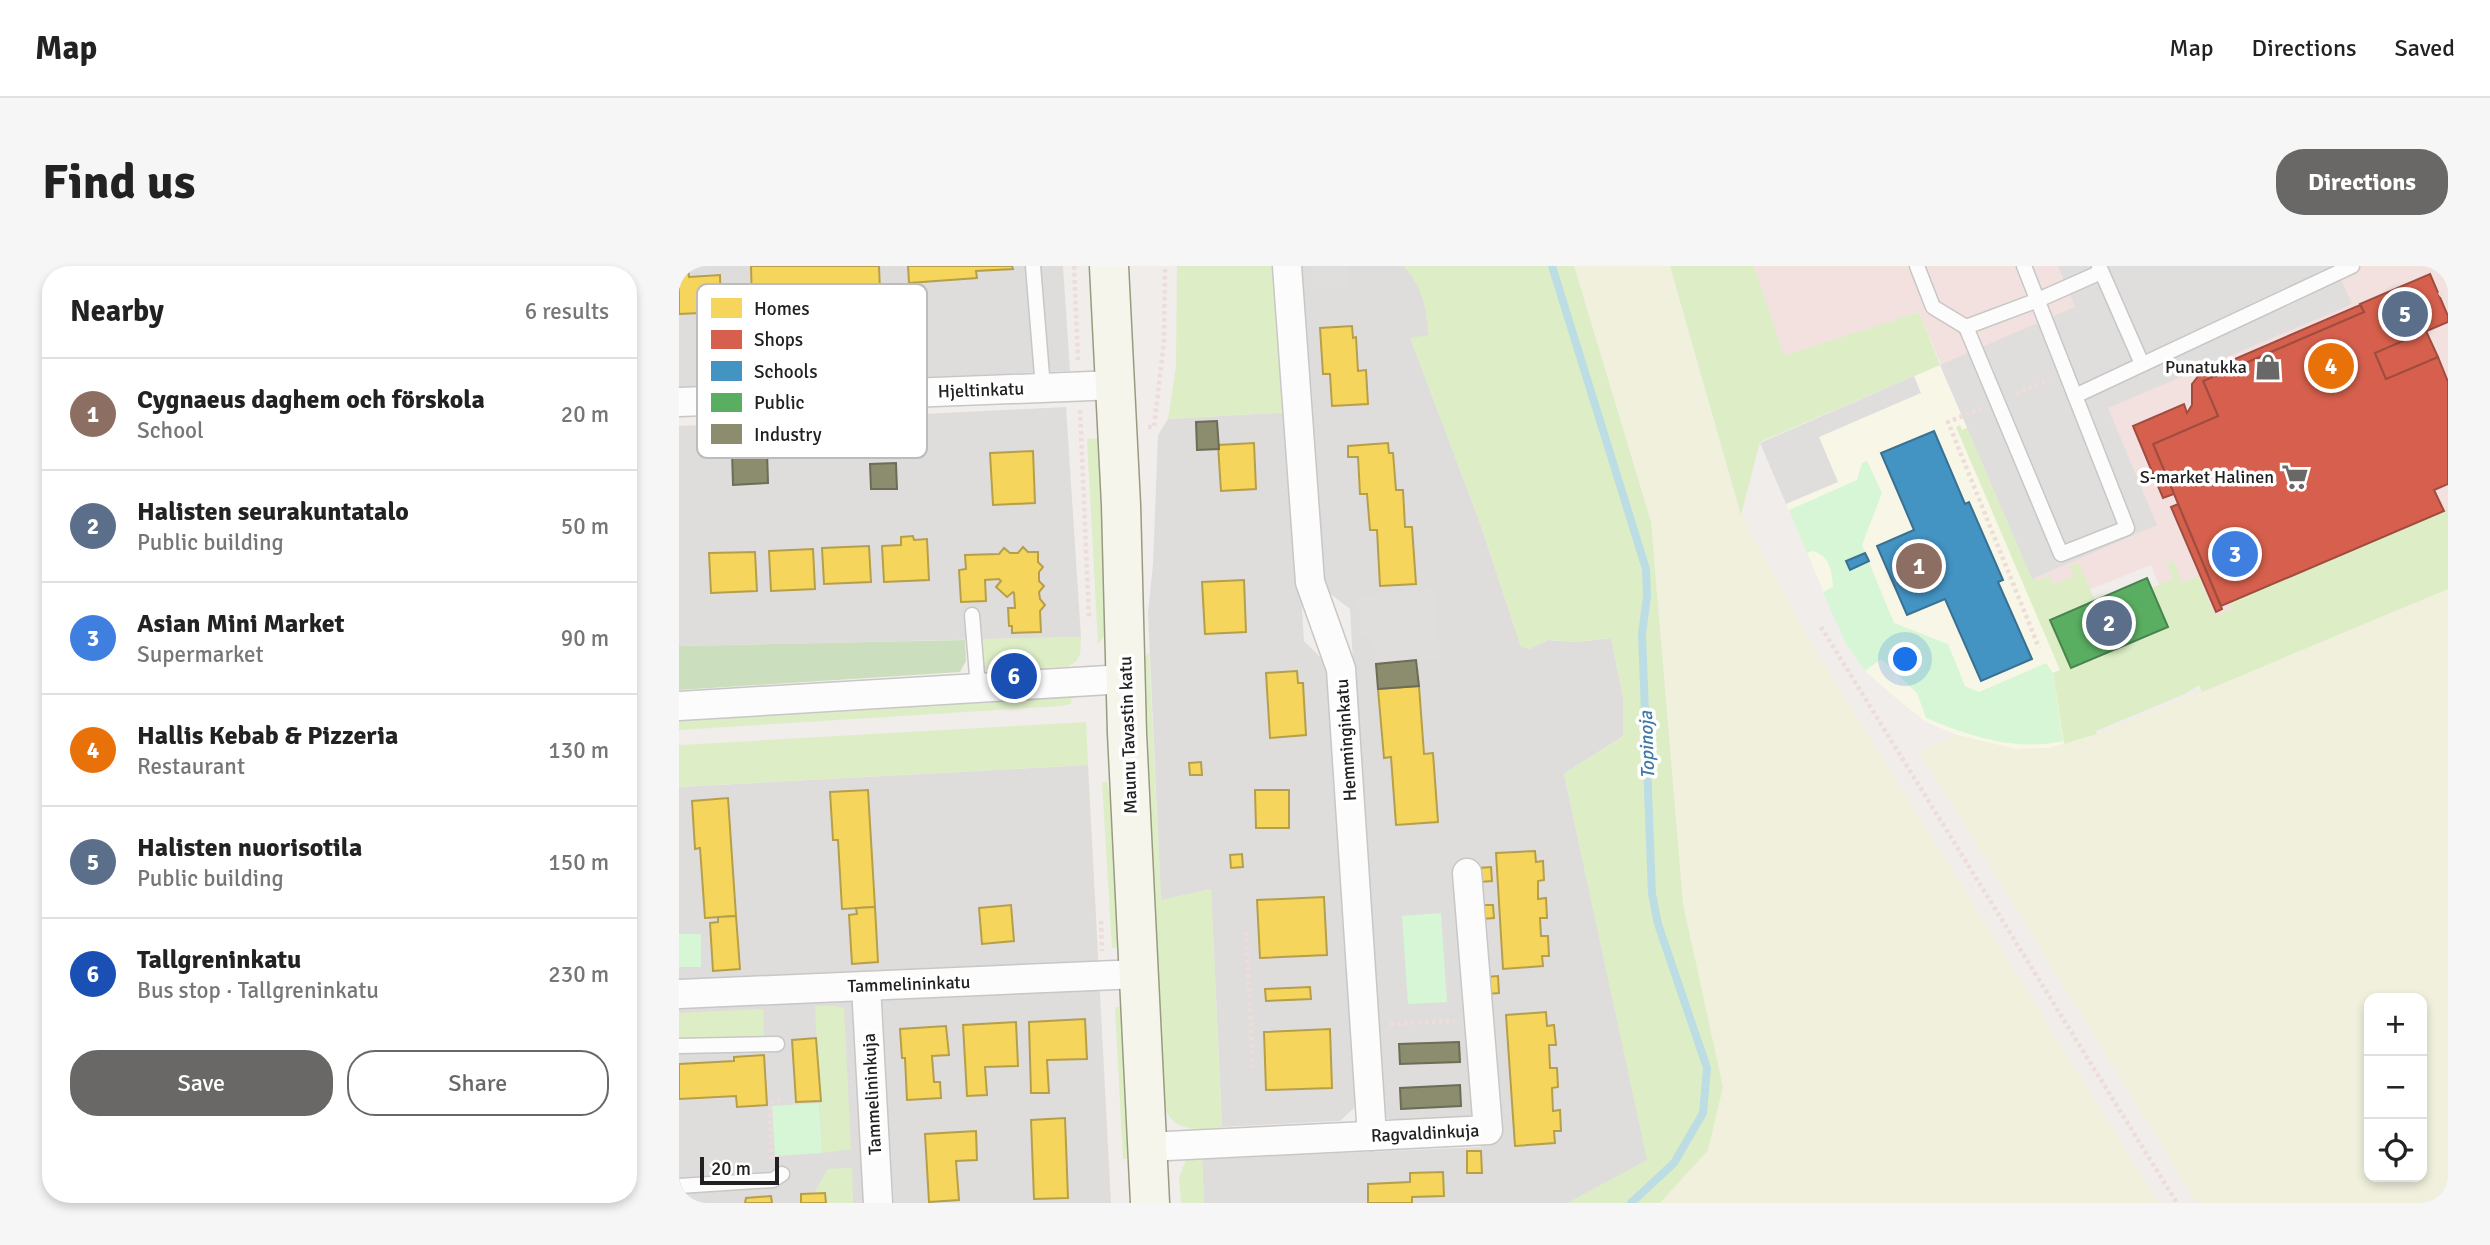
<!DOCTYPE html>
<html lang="en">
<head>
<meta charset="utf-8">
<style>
  :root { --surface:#fff; --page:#f6f6f6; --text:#222; --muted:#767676; --line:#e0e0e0; --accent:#696867 }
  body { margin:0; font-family:Signika,sans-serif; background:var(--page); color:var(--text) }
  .controls { position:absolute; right:21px; bottom:21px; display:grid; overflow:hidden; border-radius:14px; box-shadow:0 4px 10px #0003 }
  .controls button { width:63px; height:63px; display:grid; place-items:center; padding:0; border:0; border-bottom:2px solid var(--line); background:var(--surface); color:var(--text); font:35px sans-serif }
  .scale { position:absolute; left:21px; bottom:18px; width:79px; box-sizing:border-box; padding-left:7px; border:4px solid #212121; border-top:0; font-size:19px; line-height:24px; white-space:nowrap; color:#212121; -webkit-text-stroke:5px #fff; paint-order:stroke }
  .you { position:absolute; left:1227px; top:394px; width:24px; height:24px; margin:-18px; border:5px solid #fff; border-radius:50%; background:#1a73e8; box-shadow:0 0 0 10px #1a73e833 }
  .badge { display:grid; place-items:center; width:46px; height:46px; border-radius:50%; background:var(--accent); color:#fff; font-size:23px; font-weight:700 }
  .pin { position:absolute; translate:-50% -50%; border:4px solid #fff; box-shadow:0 2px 7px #0006 }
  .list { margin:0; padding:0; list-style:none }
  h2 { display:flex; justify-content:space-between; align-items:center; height:91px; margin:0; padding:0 28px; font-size:30px }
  h2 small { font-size:23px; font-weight:400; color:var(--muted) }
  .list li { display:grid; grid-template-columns:46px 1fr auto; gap:21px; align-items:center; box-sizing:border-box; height:112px; padding:0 28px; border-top:2px solid var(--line) }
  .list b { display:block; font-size:26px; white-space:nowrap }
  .list p { margin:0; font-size:23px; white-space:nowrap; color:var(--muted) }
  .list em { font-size:23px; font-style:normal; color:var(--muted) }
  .actions { display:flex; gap:14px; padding:21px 28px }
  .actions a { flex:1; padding:16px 0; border:2px solid var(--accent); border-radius:28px; text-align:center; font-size:24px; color:var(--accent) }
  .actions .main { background:var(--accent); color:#fff }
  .icon { flex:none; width:38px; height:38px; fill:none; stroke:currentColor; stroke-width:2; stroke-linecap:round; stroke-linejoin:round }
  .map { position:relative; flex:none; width:1769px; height:937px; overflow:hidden; border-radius:28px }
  header { display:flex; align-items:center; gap:42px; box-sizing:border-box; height:98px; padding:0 35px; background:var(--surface); border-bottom:2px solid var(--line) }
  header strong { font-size:33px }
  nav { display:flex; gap:38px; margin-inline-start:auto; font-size:24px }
  .intro { display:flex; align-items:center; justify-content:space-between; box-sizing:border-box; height:168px; padding:0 42px }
  h1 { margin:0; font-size:49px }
  .button { padding:18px 32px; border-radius:28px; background:var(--accent); color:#fff; font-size:24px; font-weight:700 }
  main { display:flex; gap:42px; padding:0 42px }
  aside { flex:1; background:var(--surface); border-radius:28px; box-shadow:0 4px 10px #0003 }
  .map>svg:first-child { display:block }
  .residential { fill:#dfdddb }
  .commercial { fill:#f2e1df }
  .education { fill:#f8f6e7 }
  .farmland { fill:#f0f0dd; fill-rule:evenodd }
  .grass { fill:#ddeec7 }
  .forest { fill:#cbdfbe }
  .park { fill:#d7f6d6 }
  .parking { fill:#e0dedd }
  .homes { fill:#f6d55c; stroke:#b69f4a; stroke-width:2 }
  .shops { fill:#d6604d; stroke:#a04d40; stroke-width:2 }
  .schools { fill:#4393c3; stroke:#397192; stroke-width:2 }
  .public { fill:#5aae61; stroke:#49844e; stroke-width:2 }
  .industry { fill:#8c8c6e; stroke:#6c6c57; stroke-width:2 }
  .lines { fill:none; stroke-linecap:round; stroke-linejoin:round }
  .stream { stroke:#bcdde4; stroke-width:8 }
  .lane-casing { stroke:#c8c7c6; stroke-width:17 }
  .street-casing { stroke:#c8c7c6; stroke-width:31 }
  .secondary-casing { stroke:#9a9a80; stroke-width:41 }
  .path { stroke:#eddcda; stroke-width:4.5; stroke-dasharray:3.5 3.5; stroke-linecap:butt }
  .lane { stroke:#fdfcfc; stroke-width:14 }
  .street { stroke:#fdfcfc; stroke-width:28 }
  .secondary { stroke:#f5f5ec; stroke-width:38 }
  .labels { text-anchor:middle; stroke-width:7; stroke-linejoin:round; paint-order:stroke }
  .poi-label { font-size:18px; fill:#212121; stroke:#fff; text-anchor:end }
  .street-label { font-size:18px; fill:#212121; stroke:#fff }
  .water-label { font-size:19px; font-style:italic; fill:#4078a8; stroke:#fff }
  .key { fill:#fff; stroke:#bcbcbc; stroke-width:2 }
  .key-label { font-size:19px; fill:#212121 }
</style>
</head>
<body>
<header>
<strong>Map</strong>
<nav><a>Map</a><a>Directions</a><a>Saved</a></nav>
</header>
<div class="intro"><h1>Find us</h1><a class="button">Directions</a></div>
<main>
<aside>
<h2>Nearby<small>6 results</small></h2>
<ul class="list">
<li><span class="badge" style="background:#8d6e63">1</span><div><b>Cygnaeus daghem och förskola</b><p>School</p></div><em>20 m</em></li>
<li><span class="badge" style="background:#5c6f8a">2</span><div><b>Halisten seurakuntatalo</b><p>Public building</p></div><em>50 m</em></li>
<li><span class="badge" style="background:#3f7fe0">3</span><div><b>Asian Mini Market</b><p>Supermarket</p></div><em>90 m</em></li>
<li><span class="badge" style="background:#e8710a">4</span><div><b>Hallis Kebab &amp; Pizzeria</b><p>Restaurant</p></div><em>130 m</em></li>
<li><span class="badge" style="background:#5c6f8a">5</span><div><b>Halisten nuorisotila</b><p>Public building</p></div><em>150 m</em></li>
<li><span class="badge" style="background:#1a4fb4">6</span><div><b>Tallgreninkatu</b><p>Bus stop · Tallgreninkatu</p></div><em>230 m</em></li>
</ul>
<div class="actions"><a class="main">Save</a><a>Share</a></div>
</aside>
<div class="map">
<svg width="1769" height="937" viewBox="0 0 1769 937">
  <rect width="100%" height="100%" fill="#f0edea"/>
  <g class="residential">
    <path d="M 0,0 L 384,0 L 391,105 L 0,122 Z"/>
    <path d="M 622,0 L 725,0 L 738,15 L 746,34 L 750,70 L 732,73 L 801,257 L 842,380 L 850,383 L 869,374 L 898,376 L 932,372 L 944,430 L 944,470 L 885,508 L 969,894 L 889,937 L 525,937 L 523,893 L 802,881 L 800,850 L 716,854 L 707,852 L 699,842 L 671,343 L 644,322 Z"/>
    <path d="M 387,141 L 402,371 L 0,380 L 0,160 Z"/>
    <path d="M 611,146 L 625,375 L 655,405 L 678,833 L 675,842 L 661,855 L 543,861 L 532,623 L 482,635 L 469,347 L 474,298 L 479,169 L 489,153 Z"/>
    <path d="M 409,499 L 432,937 L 0,937 L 0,521 Z"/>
  </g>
  <path class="commercial" d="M 1075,0 L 1769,0 L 1769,323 L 1523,426 L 1472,299 L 1360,344 L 1353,313 L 1240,46 L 1105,90 Z"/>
  <path class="education" d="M 1261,99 L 1353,313 L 1411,471 L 1370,482 L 1336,483 L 1278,469 L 1247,456 L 1218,433 L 1186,405 L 1167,378 L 1081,177 Z"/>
  <g class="farmland">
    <path d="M 895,0 L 991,0 L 1062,249 L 1137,385 L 1480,937 L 981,937 L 1029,884 L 1043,821 L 1004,638 L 972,256 Z"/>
    <path d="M 1769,323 L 1769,937 L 1518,937 L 1240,485 L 1278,469 L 1337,483 L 1370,482 L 1411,471 ZM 1690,732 L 1743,732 L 1743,911 L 1690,911 Z"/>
  </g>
  <g class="grass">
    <path d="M 498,0 L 600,0 L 611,146 L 489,153 L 497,100 Z"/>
    <path d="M 725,0 L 895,0 L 972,256 L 1004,638 L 1044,821 L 1029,884 L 981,937 L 889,937 L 968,894 L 885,508 L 944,470 L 944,430 L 932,372 L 898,376 L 869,374 L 850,383 L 842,381 L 801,257 L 731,72 L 750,69 C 746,39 745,24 725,0 Z"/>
    <path d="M 991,0 L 1075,0 L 1105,90 L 1240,46 L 1261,99 L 1081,176 L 1062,249 Z"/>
    <path d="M 1281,159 L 1283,164 L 1290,161 L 1358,315 L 1370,310 L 1374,319 L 1395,310 L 1391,300 L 1400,297 L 1416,335 L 1372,354 L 1393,402 L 1489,361 L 1472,322 L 1494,313 L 1488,297 L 1494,294 L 1503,317 L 1519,310 L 1536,350 L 1553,343 L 1551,336 L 1769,243 L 1769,323 L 1523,426 L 1520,419 L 1506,428 L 1417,465 L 1418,468 L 1385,478 L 1374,407 L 1381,404 L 1277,161 Z"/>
    <path d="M 420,172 L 428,335 L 425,370 L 419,378 L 408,173 Z"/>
    <path d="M 402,371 C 401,387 404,393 388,401 L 308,404 L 304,401 L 301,373 Z"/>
    <path d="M 470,386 L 482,634 L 532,623 L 543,864 C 516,863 493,867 484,837 L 466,392 Z"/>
    <path d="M 393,430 L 392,438 L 382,440 L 0,464 L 0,453 Z"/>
    <path d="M 407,456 L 409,499 L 0,521 L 0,479 Z"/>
    <path d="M 423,516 L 428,516 L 439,565 L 443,681 L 433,682 Z"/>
    <path d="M 136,740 L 156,740 L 165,742 L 172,883 L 143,887 Z"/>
    <path d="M 445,740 L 453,892 L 444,893 L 436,741 Z"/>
    <path d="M 84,743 L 85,771 L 0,775 L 0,747 Z"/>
    <path d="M 523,893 L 525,937 L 502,937 L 500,912 L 507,894 Z"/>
    <path d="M 173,902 L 174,937 L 147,937 L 146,927 L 135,927 L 149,903 Z"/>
  </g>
  <path class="forest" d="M 286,374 L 287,395 L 281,406 L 0,424 L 0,380 Z"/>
  <g class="park">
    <path d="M 1188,195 L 1203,227 L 1183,279 L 1215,357 L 1269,378 L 1286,420 L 1300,426 L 1367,397 L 1374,407 L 1384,475 C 1338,486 1290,470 1247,452 L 1238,427 L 1202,393 L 1186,405 L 1167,378 L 1144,326 L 1154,321 C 1153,305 1151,290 1134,285 L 1128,287 L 1110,244 L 1178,214 L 1183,197 Z"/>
    <path d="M 762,647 L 768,736 L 729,738 L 723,650 Z"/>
    <rect x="0" y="668" width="22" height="33"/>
    <path d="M 140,837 L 143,887 L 96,890 L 93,840 Z"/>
  </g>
  <g class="parking">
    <path d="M 633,0 L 668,0 L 669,21 L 635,24 Z"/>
    <path d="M 1379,0 L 1656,0 L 1673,38 L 1429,142 L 1478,259 L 1353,313 L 1261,99 L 1396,41 Z"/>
    <path d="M 1235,110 L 1242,127 L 1140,171 L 1159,216 L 1107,238 L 1081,177 Z"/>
    <path d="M 755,323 L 761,393 L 697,398 L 694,370 L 682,371 L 678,330 Z"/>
  </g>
  <g class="homes">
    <path d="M 0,0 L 9,0 L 10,11 L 41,9 L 42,46 L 0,48 Z"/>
    <path d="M 72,0 L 200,0 L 201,24 L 164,25 L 164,32 L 73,36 Z"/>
    <path d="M 229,0 L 333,0 L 334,3 L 297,5 L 298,12 L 230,17 Z"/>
    <path d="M 673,60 L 674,72 L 677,71 L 679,105 L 687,104 L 689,138 L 653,140 L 651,108 L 644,108 L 641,62 Z"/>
    <path d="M 575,177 L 577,223 L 542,225 L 539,179 Z"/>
    <path d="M 709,177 L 710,187 L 714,187 L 717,224 L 724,224 L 726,261 L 733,261 L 737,318 L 701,320 L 698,264 L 691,264 L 688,228 L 681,228 L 679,191 L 669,191 L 669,180 Z"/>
    <path d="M 354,185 L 356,237 L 314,239 L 311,187 Z"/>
    <path d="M 234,270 L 235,274 L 248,273 L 250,314 L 205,316 L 203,280 L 222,279 L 222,271 Z"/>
    <path d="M 190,280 L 192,316 L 145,318 L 143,282 Z"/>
    <path d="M 344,281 L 349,286 L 359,286 L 359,296 L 364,301 L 360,306 L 360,315 L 365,320 L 360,326 L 361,333 L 366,339 L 361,345 L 362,366 L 333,367 L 333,360 L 330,360 L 329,342 L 336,342 L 335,327 L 334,326 L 328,331 L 317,321 L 322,315 L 320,313 L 306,314 L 307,335 L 282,336 L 280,304 L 287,303 L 286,289 L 320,288 L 325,282 L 331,287 L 339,287 Z"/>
    <path d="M 134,283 L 136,323 L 92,325 L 90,285 Z"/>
    <path d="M 76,286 L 78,325 L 32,327 L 30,287 Z"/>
    <path d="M 565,314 L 567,366 L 526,368 L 523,316 Z"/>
    <path d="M 618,405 L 619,417 L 624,417 L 627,469 L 591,472 L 587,407 Z"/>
    <path d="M 740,420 L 745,488 L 754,487 L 759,556 L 717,559 L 712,491 L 705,492 L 699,423 Z"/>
    <path d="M 522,496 L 523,509 L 511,509 L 510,497 Z"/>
    <path d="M 189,524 L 196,641 L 163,643 L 159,574 L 154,574 L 151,526 Z"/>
    <path d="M 576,524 L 610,524 L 610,562 L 577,562 Z"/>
    <path d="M 49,532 L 57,650 L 26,652 L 21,582 L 16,583 L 13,535 Z"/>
    <path d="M 856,585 L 857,596 L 864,595 L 865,614 L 859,615 L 859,633 L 867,632 L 868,652 L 861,652 L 862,670 L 869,670 L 870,690 L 863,690 L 864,700 L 824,703 L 817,587 Z"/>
    <path d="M 563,588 L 564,601 L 552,602 L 551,589 Z"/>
    <path d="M 812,601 L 813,615 L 801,616 L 800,602 Z"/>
    <path d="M 645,631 L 648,689 L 581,692 L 578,634 Z"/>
    <path d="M 332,639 L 335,675 L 303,678 L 300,642 Z"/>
    <path d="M 802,639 L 814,639 L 815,652 L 803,653 Z"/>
    <path d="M 196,641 L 199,696 L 173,698 L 170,649 L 178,648 L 177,642 Z"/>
    <path d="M 57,650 L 61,703 L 34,705 L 31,657 L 39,656 L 39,651 Z"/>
    <path d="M 819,710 L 820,727 L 808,728 L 807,711 Z"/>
    <path d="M 631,721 L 632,733 L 587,735 L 586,723 Z"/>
    <path d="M 867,746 L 868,760 L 875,759 L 877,779 L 870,779 L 871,802 L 878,802 L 879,821 L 873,822 L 874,845 L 881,844 L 882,865 L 875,865 L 876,877 L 836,880 L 827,749 Z"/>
    <path d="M 406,753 L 408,793 L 368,794 L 370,827 L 352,827 L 350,756 Z"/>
    <path d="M 337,756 L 339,800 L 306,801 L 308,829 L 288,830 L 284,759 Z"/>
    <path d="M 267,760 L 270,789 L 253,790 L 255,816 L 261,816 L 262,832 L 228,834 L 226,792 L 223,792 L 221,763 Z"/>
    <path d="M 651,763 L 653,822 L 587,824 L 585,766 Z"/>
    <path d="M 137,772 L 142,835 L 117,836 L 113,774 Z"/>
    <path d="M 85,789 L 88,839 L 58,841 L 57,830 L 0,833 L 0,798 L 55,795 L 55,791 Z"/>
    <path d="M 386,852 L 389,932 L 355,933 L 352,854 Z"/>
    <path d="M 297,865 L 298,894 L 277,895 L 280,934 L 250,936 L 246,868 Z"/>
    <path d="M 788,885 L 802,885 L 803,907 L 788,907 Z"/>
    <path d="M 764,906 L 765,930 L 733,931 L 733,937 L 689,937 L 689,918 L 731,916 L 731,907 Z"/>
    <path d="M 146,927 L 147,937 L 122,937 L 122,928 Z"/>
    <path d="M 92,930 L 93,937 L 66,937 L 67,932 Z"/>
  </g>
  <g class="shops">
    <path d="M 1751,8 L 1769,50 L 1769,56 L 1696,87 L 1707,113 L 1759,91 L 1769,116 L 1769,218 L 1755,224 L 1765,245 L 1542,340 L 1474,178 L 1539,150 L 1524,115 L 1685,46 L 1681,38 Z"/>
    <path d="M 1681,39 L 1685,46 L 1524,115 L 1539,150 L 1474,178 L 1495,228 L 1484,232 L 1454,160 L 1505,138 L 1508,147 L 1513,139 L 1513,118 L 1521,108 Z"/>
    <path d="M 1747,65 L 1759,91 L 1707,113 L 1696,87 Z"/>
    <path d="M 1499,238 L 1543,343 L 1537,346 L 1492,241 Z"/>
  </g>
  <g class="schools">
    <path d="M 1255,165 L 1286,238 L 1290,236 L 1324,314 L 1319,316 L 1353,393 L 1302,415 L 1266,333 L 1228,349 L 1198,280 L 1235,264 L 1202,187 Z"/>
    <path d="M 1186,287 L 1190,295 L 1171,304 L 1167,295 Z"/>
  </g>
  <path class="public" d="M 1468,312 L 1489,361 L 1392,402 L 1371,354 Z"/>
  <g class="industry">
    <path d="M 538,155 L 540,183 L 518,184 L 517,156 Z"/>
    <path d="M 88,185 L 89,217 L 54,219 L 53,186 Z"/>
    <path d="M 217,197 L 218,223 L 192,223 L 191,198 Z"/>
    <path d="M 737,394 L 740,420 L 699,423 L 697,398 Z"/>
    <path d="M 780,776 L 781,796 L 721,798 L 720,778 Z"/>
    <path d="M 781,819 L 782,840 L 722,843 L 721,822 Z"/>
  </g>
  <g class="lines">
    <path class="stream" d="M 873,0 L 967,303 L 968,330 L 963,368 L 973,628 L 979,658 L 1028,802 L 1024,847 L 995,897 L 952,937"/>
    <g class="lane-casing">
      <g id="lane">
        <path d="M 354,0 L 364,122"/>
        <path d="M 1238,0 L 1254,41 L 1287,61 L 1359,34 L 1422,6"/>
        <path d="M 1420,0 L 1463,98"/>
        <path d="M 1287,61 L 1382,288 L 1448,262 L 1345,0"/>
        <path d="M 1396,130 L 1673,0"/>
        <path d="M 293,349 L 299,421"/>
        <path d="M 0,780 L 98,778"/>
        <path d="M 0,920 L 94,914 L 103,908"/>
      </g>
    </g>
    <g class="street-casing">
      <g id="street">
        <path d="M 608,0 L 631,316 L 662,403 L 693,870"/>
        <path d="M 0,136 L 437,119"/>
        <path d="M 0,440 L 446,413"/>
        <path d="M 187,720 L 199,937"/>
        <path d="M 0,728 L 460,708"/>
        <path d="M 468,881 L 809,864 L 788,607"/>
      </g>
    </g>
    <g class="secondary-casing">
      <path id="secondary" d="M 430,0 L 442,239 L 448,467 L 471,937"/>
    </g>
    <g class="path">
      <path d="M 395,0 L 399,94"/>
      <path d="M 1760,29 L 1765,26"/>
      <path d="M 1337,128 L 1370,113"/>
      <path d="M 1303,142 L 1269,156 L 1360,382"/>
      <path d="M 401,144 L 410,352"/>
      <path d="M 469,161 L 475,161 L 485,76 L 486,0"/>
      <path d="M 1142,361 L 1498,937"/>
      <path d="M 422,655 L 423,685"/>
      <path d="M 567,666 L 574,801"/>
      <path d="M 711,758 L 776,755"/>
      <path d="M 92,893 L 91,840 L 93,836 L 103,832"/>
    </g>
    <use href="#lane" class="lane"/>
    <use href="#street" class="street"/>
    <use href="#secondary" class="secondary"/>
  </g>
  <defs>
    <g id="shop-bare" transform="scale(2.1)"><path d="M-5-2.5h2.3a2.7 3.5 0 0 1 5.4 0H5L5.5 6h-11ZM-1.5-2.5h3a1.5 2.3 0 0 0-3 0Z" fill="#696867" stroke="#fff" stroke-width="2.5" paint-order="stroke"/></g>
    <g id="supermarket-bare" transform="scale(2.1)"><path d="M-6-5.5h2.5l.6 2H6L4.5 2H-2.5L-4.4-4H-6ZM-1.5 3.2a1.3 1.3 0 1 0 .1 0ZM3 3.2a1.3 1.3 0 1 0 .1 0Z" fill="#696867" stroke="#fff" stroke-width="2.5" paint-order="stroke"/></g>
  </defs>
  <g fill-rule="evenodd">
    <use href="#shop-bare" x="1589" y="101"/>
    <use href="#supermarket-bare" x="1616" y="211"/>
  </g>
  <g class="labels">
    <g class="poi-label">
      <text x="1568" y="107">Punatukka</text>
      <text x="1595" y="217">S-market Halinen</text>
    </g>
    <g class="street-label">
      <text transform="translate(302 124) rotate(-2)" y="6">Hjeltinkatu</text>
      <text transform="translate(449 469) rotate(-92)" y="6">Maunu Tavastin katu</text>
      <text transform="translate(667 474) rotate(-94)" y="6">Hemminginkatu</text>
      <text transform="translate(230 718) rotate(-2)" y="6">Tammelininkatu</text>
      <text transform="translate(193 828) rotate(-93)" y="6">Tammelininkuja</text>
      <text transform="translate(746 867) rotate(-3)" y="6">Ragvaldinkuja</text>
    </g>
    <g class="water-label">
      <text transform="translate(967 479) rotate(-92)" y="7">Topinoja</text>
    </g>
  </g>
  <rect x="18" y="18" width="230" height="174" rx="10" class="key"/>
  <rect x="32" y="32" width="31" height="20" fill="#f6d55c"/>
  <rect x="32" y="64" width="31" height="19" fill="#d6604d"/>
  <rect x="32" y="95" width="31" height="20" fill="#4393c3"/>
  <rect x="32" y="127" width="31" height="19" fill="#5aae61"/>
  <rect x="32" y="158" width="31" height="20" fill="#8c8c6e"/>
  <g class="key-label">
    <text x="75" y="49">Homes</text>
    <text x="75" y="80">Shops</text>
    <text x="75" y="112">Schools</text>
    <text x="75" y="143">Public</text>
    <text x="75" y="175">Industry</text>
  </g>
</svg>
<div class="controls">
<button>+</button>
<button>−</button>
<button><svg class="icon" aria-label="locate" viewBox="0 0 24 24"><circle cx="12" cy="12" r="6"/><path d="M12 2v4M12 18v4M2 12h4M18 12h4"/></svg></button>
</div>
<div class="scale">20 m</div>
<div class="you"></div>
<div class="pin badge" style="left:1240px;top:300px;background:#8d6e63">1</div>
<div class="pin badge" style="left:1430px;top:357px;background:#5c6f8a">2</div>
<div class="pin badge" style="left:1556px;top:288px;background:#3f7fe0">3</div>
<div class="pin badge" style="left:1652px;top:100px;background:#e8710a">4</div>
<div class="pin badge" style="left:1726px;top:48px;background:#5c6f8a">5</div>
<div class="pin badge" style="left:335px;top:410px;background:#1a4fb4">6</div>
</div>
</main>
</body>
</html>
